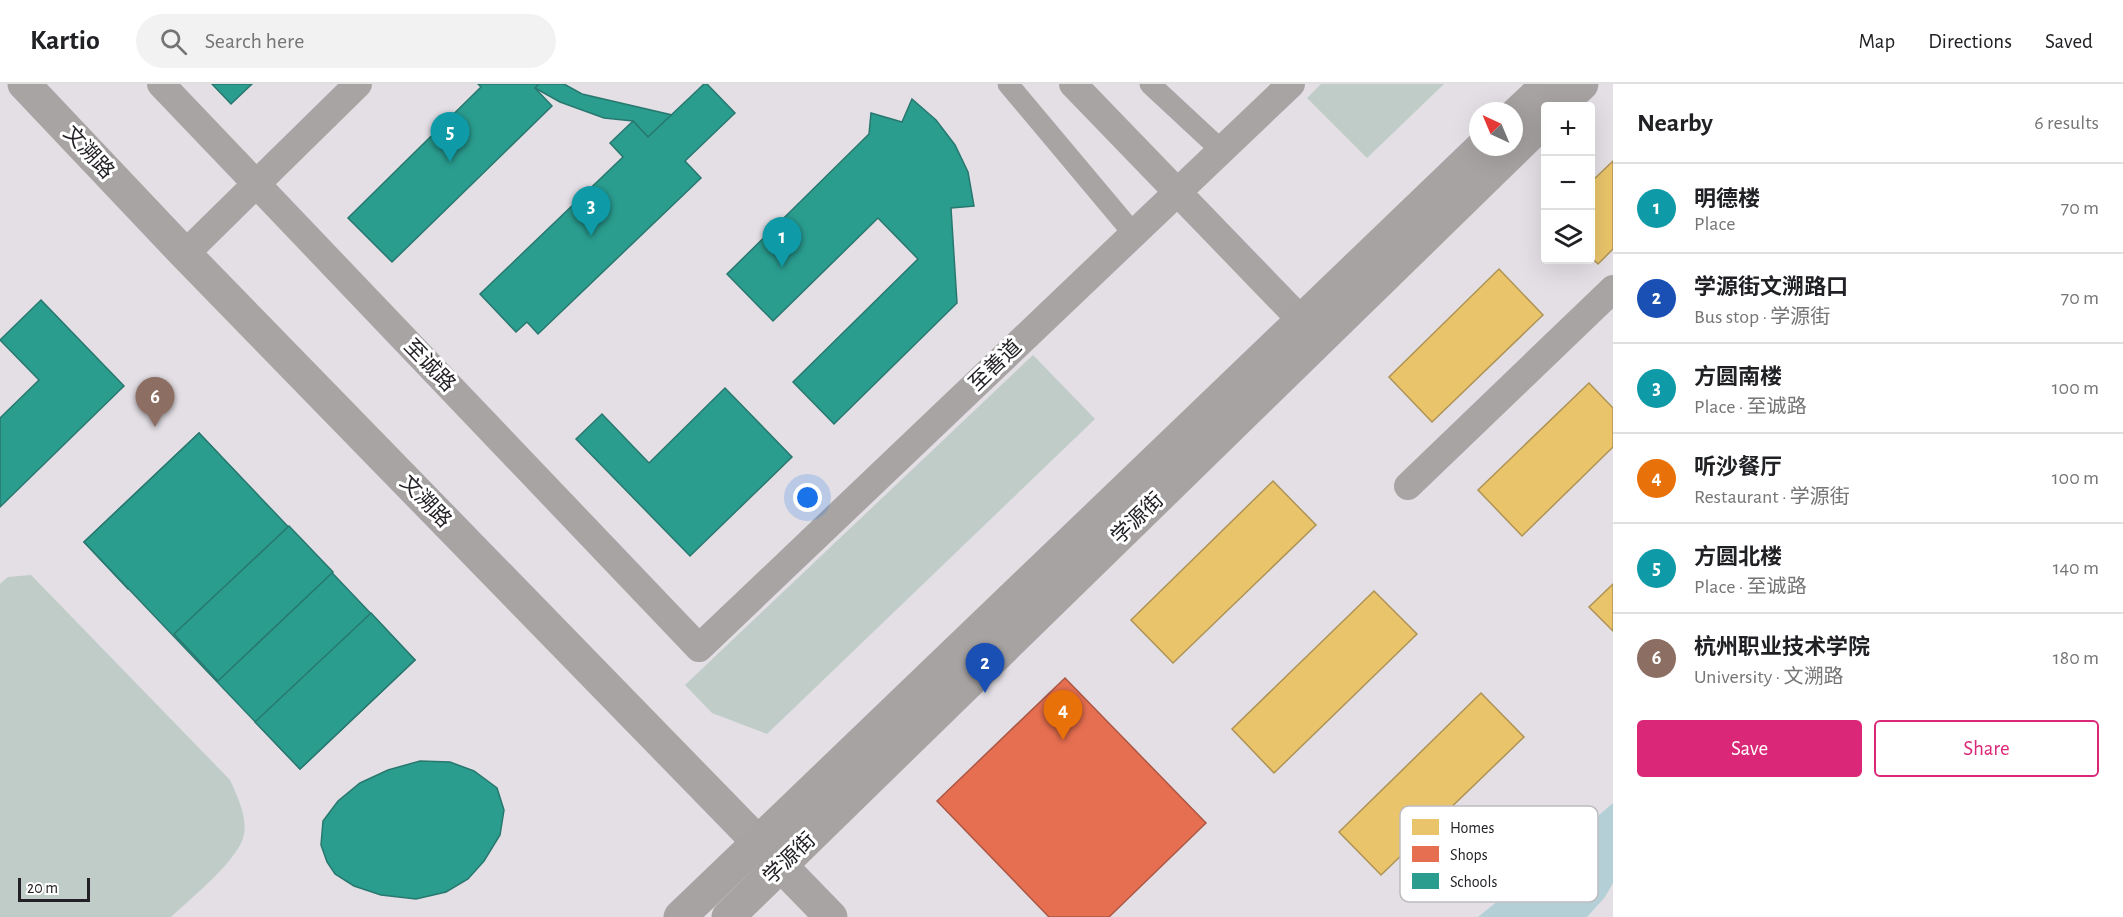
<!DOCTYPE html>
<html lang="en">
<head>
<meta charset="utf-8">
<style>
  :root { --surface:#fff; --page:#f2f2f2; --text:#202124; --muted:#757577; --line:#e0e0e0; --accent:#db2777 }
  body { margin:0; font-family:"Alegreya Sans","Noto Sans SC",sans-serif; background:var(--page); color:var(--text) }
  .controls { position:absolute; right:18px; top:18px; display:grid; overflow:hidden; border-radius:6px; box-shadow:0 6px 24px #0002 }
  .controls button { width:54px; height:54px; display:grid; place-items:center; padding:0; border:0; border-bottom:2px solid var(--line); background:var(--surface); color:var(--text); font:30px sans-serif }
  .compass { position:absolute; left:1469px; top:18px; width:54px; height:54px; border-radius:50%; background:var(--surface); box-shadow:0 6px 24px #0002; rotate:316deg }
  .scale { position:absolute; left:18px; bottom:15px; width:72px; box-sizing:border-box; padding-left:6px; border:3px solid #232025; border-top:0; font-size:16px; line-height:21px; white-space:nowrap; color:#232025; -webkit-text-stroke:4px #fff; paint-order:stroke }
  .you { position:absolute; left:808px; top:414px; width:21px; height:21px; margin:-15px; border:4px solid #fff; border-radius:50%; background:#1a73e8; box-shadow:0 0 0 9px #1a73e833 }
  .badge { display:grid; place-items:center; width:39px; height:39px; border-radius:50%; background:var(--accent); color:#fff; font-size:20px; font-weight:700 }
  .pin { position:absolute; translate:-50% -50px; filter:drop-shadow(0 2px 3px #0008) }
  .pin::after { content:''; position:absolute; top:32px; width:21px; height:18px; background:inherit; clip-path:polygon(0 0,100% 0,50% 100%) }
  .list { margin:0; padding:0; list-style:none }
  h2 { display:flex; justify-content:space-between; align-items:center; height:78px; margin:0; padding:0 24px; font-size:26px }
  h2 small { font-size:20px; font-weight:400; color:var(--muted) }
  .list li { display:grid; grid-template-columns:39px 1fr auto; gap:18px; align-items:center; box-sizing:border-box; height:90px; padding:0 24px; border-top:2px solid var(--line) }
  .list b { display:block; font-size:22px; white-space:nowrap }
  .list p { margin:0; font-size:20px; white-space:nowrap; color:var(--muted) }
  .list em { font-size:20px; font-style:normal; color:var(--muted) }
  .actions { display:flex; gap:12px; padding:18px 24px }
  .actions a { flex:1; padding:14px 0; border:2px solid var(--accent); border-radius:6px; text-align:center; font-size:21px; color:var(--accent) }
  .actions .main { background:var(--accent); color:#fff }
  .icon { flex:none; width:33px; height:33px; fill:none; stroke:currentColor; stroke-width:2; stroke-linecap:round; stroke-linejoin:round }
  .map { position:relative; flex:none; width:1613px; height:833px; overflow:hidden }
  header { display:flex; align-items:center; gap:36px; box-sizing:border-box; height:84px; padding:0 30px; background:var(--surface); border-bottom:2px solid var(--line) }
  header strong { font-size:28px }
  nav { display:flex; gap:33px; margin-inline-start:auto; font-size:21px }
  .search { width:420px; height:54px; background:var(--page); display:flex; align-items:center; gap:15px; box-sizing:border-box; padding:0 21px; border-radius:33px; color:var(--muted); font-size:22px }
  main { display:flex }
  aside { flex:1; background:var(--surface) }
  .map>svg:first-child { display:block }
  .green { fill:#bfccc7 }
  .water { fill:#b5cfd7 }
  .homes { fill:#e9c46a; stroke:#ae9355; stroke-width:1.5 }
  .shops { fill:#e76f51; stroke:#ac5744; stroke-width:1.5 }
  .schools { fill:#2a9d8f; stroke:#28786f; stroke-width:1.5 }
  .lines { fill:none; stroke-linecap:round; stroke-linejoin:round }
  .pedestrian { stroke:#a7a4a3; stroke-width:21 }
  .minor { stroke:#a7a4a3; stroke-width:28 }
  .tertiary { stroke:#a7a4a3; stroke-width:33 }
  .secondary { stroke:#a7a3a2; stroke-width:33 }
  .labels { text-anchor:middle; stroke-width:6; stroke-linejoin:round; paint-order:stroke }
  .street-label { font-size:21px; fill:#232025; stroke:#fff }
  .key { fill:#fff; stroke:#bdbcbe; stroke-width:1.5 }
  .key-label { font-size:16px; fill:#232025 }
</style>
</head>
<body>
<header>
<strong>Kartio</strong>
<div class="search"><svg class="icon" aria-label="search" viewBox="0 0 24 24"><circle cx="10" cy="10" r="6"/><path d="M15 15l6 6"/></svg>Search here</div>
<nav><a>Map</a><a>Directions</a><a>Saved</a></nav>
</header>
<main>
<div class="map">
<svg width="1613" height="833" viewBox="0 0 1613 833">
  <rect width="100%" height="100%" fill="#e3dfe5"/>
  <g class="green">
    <path d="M 1321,0 L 1444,0 L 1367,74 L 1307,14 Z"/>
    <path d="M 1033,271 L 1095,335 L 767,650 L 712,629 L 685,601 Z"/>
    <path d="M 31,491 L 230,696 C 237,712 247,731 244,750 C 240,775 191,814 171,833 L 0,833 L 0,500 L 8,493 Z"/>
  </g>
  <path class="water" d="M 1613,719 L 1613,799 L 1605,813 L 1587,833 L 1478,833 L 1531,790 Z"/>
  <g class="homes">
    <path d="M 1613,77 L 1613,165 L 1598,180 L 1590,172 L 1590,99 Z"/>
    <path d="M 1499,185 L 1543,231 L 1432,338 L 1389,293 Z"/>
    <path d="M 1589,299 L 1613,324 L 1613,363 L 1522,452 L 1478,406 Z"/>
    <path d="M 1273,397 L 1316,441 L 1173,579 L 1131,536 Z"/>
    <path d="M 1613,500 L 1613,547 L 1589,523 Z"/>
    <path d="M 1374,507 L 1417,550 L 1274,689 L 1232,645 Z"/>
    <path d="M 1481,609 L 1524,653 L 1381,791 L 1339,748 Z"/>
  </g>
  <path class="shops" d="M 1065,594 L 1206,739 L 1109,833 L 1049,833 L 937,717 Z"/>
  <g class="schools">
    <path d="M 212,0 L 252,0 L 231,20 Z"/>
    <path d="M 478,0 L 539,0 L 535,4 L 552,22 L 392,178 L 348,134 L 481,3 Z"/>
    <path d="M 539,0 L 564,0 L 582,10 L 672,31 L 648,53 L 633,37 L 604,34 L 560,18 L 535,4 Z"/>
    <path d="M 704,0 L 707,0 L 735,29 L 685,77 L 701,94 L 538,250 L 527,238 L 516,248 L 480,210 L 623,73 L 610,59 L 633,37 L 648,53 Z"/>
    <path d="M 912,15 L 936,36 L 955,61 L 968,88 L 974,122 L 951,124 L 957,219 L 834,340 L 793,298 L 918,175 L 878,134 L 773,237 L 727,190 L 869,50 L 871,29 L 902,38 Z"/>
    <path d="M 41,216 L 124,302 L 0,423 L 0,334 L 39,296 L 0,256 Z"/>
    <path d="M 725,304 L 792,373 L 690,472 L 576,355 L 602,330 L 649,379 Z"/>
    <path d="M 199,349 L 243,396 L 128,505 L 84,458 Z"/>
    <path d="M 199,349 L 415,576 L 300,685 L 84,458 Z"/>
    <path d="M 289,442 L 333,488 L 218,597 L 174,550 Z"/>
    <path d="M 371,529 L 415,576 L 300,685 L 255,638 Z"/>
    <path d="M 420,677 L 450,678 L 474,687 L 497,704 L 504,726 L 500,751 L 484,777 L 468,795 L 446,808 L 416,815 L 381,811 L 354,802 L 335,790 L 327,778 L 321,761 L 323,737 L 338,717 L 360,699 L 388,686 Z"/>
  </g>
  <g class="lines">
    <g class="pedestrian">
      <path d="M 1008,0 L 1133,149"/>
      <path d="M 1150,0 L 1221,66"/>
    </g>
    <g class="minor">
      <path d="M 161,0 L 699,564 L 1291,0"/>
      <path d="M 1073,0 L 1301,236"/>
      <path d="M 185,170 L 358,0"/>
      <path d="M 1408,402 L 1613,205"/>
    </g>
    <path class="tertiary" d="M 24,0 L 185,170 L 831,833"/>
    <g class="secondary">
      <path d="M 1559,22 L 1582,0"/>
      <path d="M 1514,32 L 1548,0"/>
      <path d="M 680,833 L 1482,63"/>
      <path d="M 728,833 L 1546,35"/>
    </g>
  </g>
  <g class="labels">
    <g class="street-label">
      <text transform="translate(89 68) rotate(47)" y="7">文溯路</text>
      <text transform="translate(430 281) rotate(46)" y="7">至诚路</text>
      <text transform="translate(995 281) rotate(-44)" y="7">至善道</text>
      <text transform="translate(426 417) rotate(46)" y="7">文溯路</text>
      <text transform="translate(1137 434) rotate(-44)" y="7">学源街</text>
      <text transform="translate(789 774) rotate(-44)" y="7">学源街</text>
    </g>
  </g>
  <rect x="1400" y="722" width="198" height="96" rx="9" class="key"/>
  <rect x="1412" y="735" width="27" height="16" fill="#e9c46a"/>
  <rect x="1412" y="762" width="27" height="16" fill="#e76f51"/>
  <rect x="1412" y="789" width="27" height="16" fill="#2a9d8f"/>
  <g class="key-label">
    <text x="1450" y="749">Homes</text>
    <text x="1450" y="776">Shops</text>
    <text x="1450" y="803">Schools</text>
  </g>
</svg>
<div class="controls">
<button>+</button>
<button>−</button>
<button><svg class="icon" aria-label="layers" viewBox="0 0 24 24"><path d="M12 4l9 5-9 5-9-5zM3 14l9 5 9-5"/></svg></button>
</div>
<svg class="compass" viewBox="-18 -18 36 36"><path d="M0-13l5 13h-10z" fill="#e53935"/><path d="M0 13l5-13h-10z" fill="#757577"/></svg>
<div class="scale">20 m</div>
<div class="you"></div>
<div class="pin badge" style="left:782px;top:183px;background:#0f9aa8">1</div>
<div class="pin badge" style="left:985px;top:609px;background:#1a4fb4">2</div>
<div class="pin badge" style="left:591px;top:152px;background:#0f9aa8">3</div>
<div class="pin badge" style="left:1063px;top:656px;background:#e8710a">4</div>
<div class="pin badge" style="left:450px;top:78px;background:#0f9aa8">5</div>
<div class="pin badge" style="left:155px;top:343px;background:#8d6e63">6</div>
</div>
<aside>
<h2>Nearby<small>6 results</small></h2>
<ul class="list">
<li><span class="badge" style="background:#0f9aa8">1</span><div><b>明德楼</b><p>Place</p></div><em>70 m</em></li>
<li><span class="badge" style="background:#1a4fb4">2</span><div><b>学源街文溯路口</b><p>Bus stop · 学源街</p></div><em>70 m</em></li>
<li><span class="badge" style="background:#0f9aa8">3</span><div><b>方圆南楼</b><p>Place · 至诚路</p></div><em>100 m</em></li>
<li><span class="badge" style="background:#e8710a">4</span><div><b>听沙餐厅</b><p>Restaurant · 学源街</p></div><em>100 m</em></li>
<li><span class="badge" style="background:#0f9aa8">5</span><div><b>方圆北楼</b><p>Place · 至诚路</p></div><em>140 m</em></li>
<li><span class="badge" style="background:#8d6e63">6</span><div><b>杭州职业技术学院</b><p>University · 文溯路</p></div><em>180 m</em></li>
</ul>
<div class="actions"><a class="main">Save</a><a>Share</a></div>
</aside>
</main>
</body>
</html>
